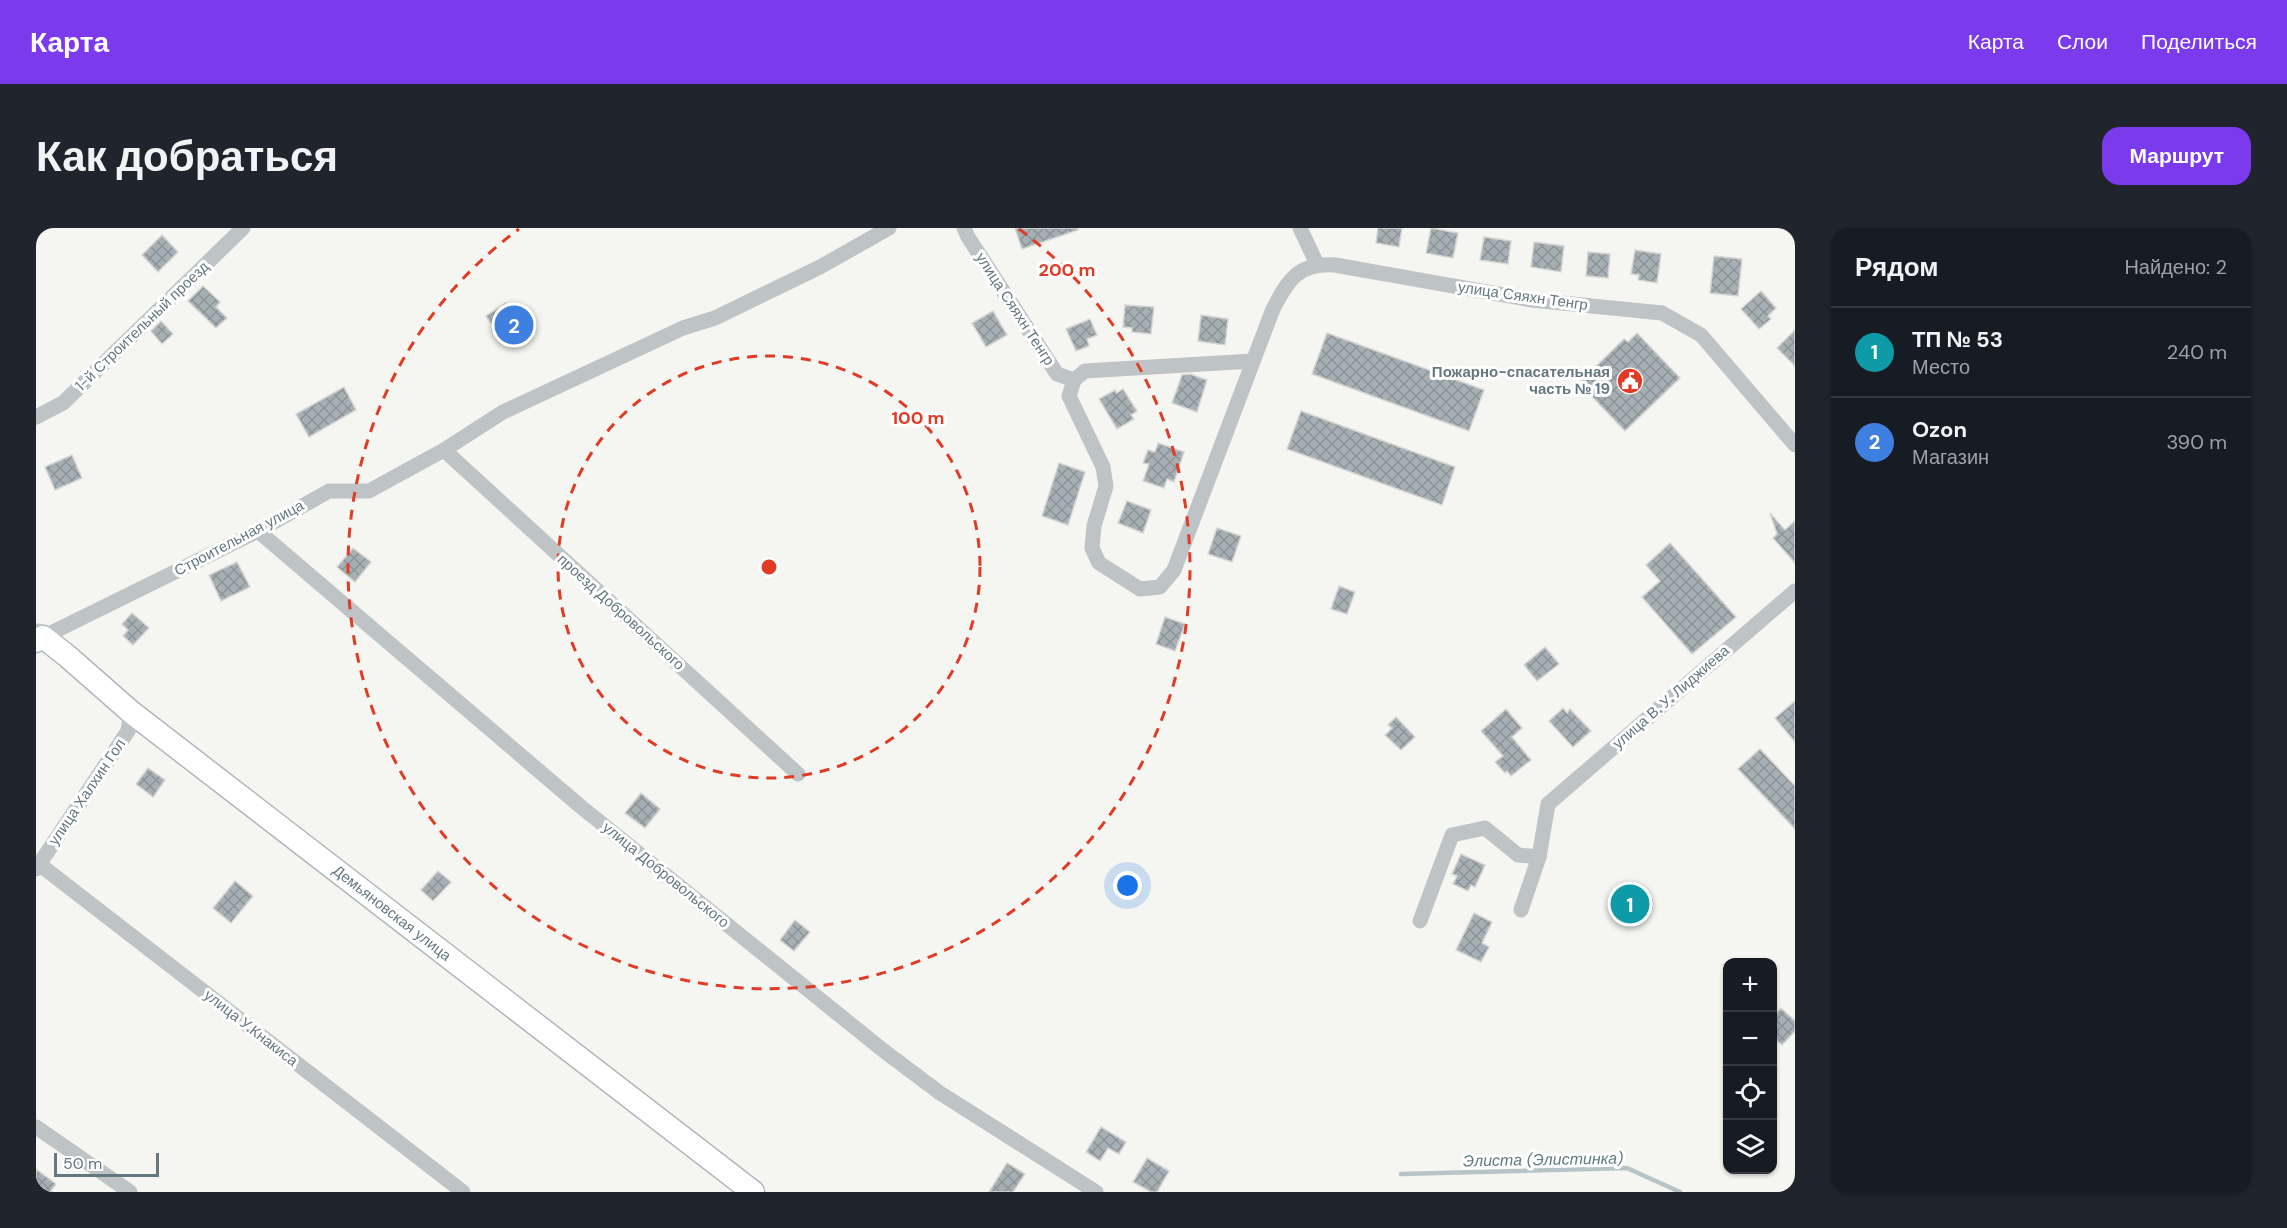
<!DOCTYPE html>
<html lang="ru">
<head>
<meta charset="utf-8">
<style>
  :root { --surface:#171b24; --page:#20242c; --text:#f1f3f6; --muted:#9ea1a6; --line:#363941; --accent:#7c3aed }
  body { margin:0; font-family:"DM Sans",sans-serif; background:var(--page); color:var(--text) }
  .controls { position:absolute; right:18px; bottom:18px; display:grid; overflow:hidden; border-radius:12px; box-shadow:0 2px 4px #0004 }
  .controls button { width:54px; height:54px; display:grid; place-items:center; padding:0; border:0; border-bottom:2px solid var(--line); background:var(--surface); color:var(--text); font:30px sans-serif }
  .scale { position:absolute; left:18px; bottom:15px; width:105px; box-sizing:border-box; padding-left:6px; border:3px solid #647882; border-top:0; font-size:16px; line-height:21px; white-space:nowrap; color:#647882; -webkit-text-stroke:4px #fff; paint-order:stroke }
  .you { position:absolute; left:1092px; top:658px; width:21px; height:21px; margin:-15px; border:4px solid #fff; border-radius:50%; background:#1a73e8; box-shadow:0 0 0 9px #1a73e833 }
  .badge { display:grid; place-items:center; width:39px; height:39px; border-radius:50%; background:var(--accent); color:#fff; font-size:20px; font-weight:700 }
  .pin { position:absolute; translate:-50% -50%; border:3px solid #fff; box-shadow:0 2px 6px #0006 }
  .list { margin:0; padding:0; list-style:none }
  h2 { display:flex; justify-content:space-between; align-items:center; height:78px; margin:0; padding:0 24px; font-size:26px }
  h2 small { font-size:20px; font-weight:400; color:var(--muted) }
  .list li { display:grid; grid-template-columns:39px 1fr auto; gap:18px; align-items:center; box-sizing:border-box; height:90px; padding:0 24px; border-top:2px solid var(--line) }
  .list b { display:block; font-size:22px; white-space:nowrap }
  .list p { margin:0; font-size:20px; white-space:nowrap; color:var(--muted) }
  .list em { font-size:20px; font-style:normal; color:var(--muted) }
  .icon { flex:none; width:33px; height:33px; fill:none; stroke:currentColor; stroke-width:2; stroke-linecap:round; stroke-linejoin:round }
  .map { position:relative; flex:none; width:1759px; height:964px; overflow:hidden; border-radius:18px }
  header { display:flex; align-items:center; gap:36px; box-sizing:border-box; height:84px; padding:0 30px; background:var(--accent); color:#fff }
  header strong { font-size:28px }
  nav { display:flex; gap:33px; margin-inline-start:auto; font-size:21px }
  .intro { display:flex; align-items:center; justify-content:space-between; box-sizing:border-box; height:144px; padding:0 36px }
  h1 { margin:0; font-size:42px }
  .button { padding:15px 27px; border-radius:18px; background:var(--accent); color:#fff; font-size:21px; font-weight:700 }
  main { display:flex; gap:36px; padding:0 36px }
  aside { flex:1; background:var(--surface); border-radius:18px; box-shadow:0 2px 4px #0004 }
  .map>svg:first-child { display:block }
  .lines { fill:none; stroke-linecap:round; stroke-linejoin:round }
  .stream { stroke:#b6c4c7; stroke-width:4.5 }
  .building { fill:url(#building-cross-hatch); stroke:#d6d6d4; stroke-width:1.5 }
  .secondary-casing { stroke:#b0b7ba; stroke-width:25 }
  .street { stroke:#bec3c5; stroke-width:15 }
  .secondary { stroke:#fff; stroke-width:22 }
  .ring { fill:none; stroke:#e13b25; stroke-width:3; stroke-dasharray:10 8 }
  .labels { text-anchor:middle; stroke-width:6; stroke-linejoin:round; paint-order:stroke }
  .street-label { font-size:15px; fill:#647882; stroke:#fff }
  .poi-label { font-size:15px; font-weight:bold; fill:#647882; stroke:#fff; text-anchor:end }
  .water-label { font-size:16px; font-style:italic; fill:#5f7b7f; stroke:#fff }
  .centre { fill:#e13b25; stroke:#fff; stroke-width:3 }
  .ring-label { font-size:18px; text-anchor:middle; font-weight:bold; fill:#e13b25; stroke:#fff; stroke-width:6; stroke-linejoin:round; paint-order:stroke }
</style>
</head>
<body>
<header>
<strong>Карта</strong>
<nav><a>Карта</a><a>Слои</a><a>Поделиться</a></nav>
</header>
<div class="intro"><h1>Как добраться</h1><a class="button">Маршрут</a></div>
<main>
<div class="map">
<svg width="1759" height="964" viewBox="0 0 1759 964">
  <defs>
    <pattern id="building-cross-hatch" width="8" height="8" patternUnits="userSpaceOnUse" patternTransform="scale(1.5)"><rect width="8" height="8" fill="#a6b0b4"/><path d="M0 0l8 8M0 8l8-8" fill="none" stroke="#8b9498"/></pattern>
  </defs>
  <rect width="100%" height="100%" fill="#f5f5f1"/>
  <g class="lines">
    <path class="stream" d="M 1365,946 L 1591,940 L 1644,964"/>
  </g>
  <g class="building">
    <path d="M 979,0 L 1042,0 L 1042,2 L 986,21 Z"/>
    <path d="M 1342,0 L 1366,0 L 1363,19 L 1340,15 Z"/>
    <path d="M 1395,0 L 1422,5 L 1417,30 L 1390,25 Z"/>
    <path d="M 126,7 L 142,24 L 122,44 L 106,27 Z"/>
    <path d="M 1448,9 L 1475,13 L 1472,36 L 1444,32 Z"/>
    <path d="M 1498,14 L 1528,18 L 1525,44 L 1495,39 Z"/>
    <path d="M 1599,22 L 1625,26 L 1621,55 L 1602,52 L 1603,47 L 1595,46 Z"/>
    <path d="M 1552,24 L 1574,26 L 1572,50 L 1550,48 Z"/>
    <path d="M 1678,28 L 1706,31 L 1702,68 L 1674,65 Z"/>
    <path d="M 167,58 L 184,74 L 180,79 L 191,90 L 180,100 L 152,73 Z"/>
    <path d="M 1725,63 L 1740,80 L 1732,88 L 1735,91 L 1723,101 L 1705,81 Z"/>
    <path d="M 470,75 L 486,99 L 466,112 L 450,88 Z"/>
    <path d="M 1089,77 L 1118,79 L 1115,106 L 1096,104 L 1096,100 L 1087,99 Z"/>
    <path d="M 957,83 L 971,107 L 950,119 L 936,95 Z"/>
    <path d="M 1165,87 L 1192,91 L 1189,117 L 1162,113 Z"/>
    <path d="M 1054,91 L 1061,107 L 1051,111 L 1053,118 L 1040,123 L 1030,101 Z"/>
    <path d="M 125,93 L 137,106 L 126,116 L 115,103 Z"/>
    <path d="M 1759,102 L 1759,138 L 1741,120 Z"/>
    <path d="M 1291,105 L 1448,162 L 1433,203 L 1276,146 Z"/>
    <path d="M 1601,105 L 1644,150 L 1589,203 L 1543,155 L 1588,111 L 1592,114 Z"/>
    <path d="M 1154,146 L 1171,152 L 1161,184 L 1136,175 L 1146,147 Z"/>
    <path d="M 308,159 L 320,182 L 273,209 L 260,186 Z"/>
    <path d="M 1087,161 L 1101,183 L 1095,187 L 1098,191 L 1081,201 L 1063,171 L 1079,162 L 1081,165 Z"/>
    <path d="M 1265,183 L 1419,239 L 1406,277 L 1251,221 Z"/>
    <path d="M 1122,215 L 1148,224 L 1138,254 L 1131,251 L 1128,260 L 1107,253 L 1113,236 L 1107,235 L 1112,222 L 1119,224 Z"/>
    <path d="M 36,227 L 46,250 L 19,262 L 9,239 Z"/>
    <path d="M 1023,235 L 1049,244 L 1032,297 L 1006,288 Z"/>
    <path d="M 1091,273 L 1115,282 L 1107,305 L 1082,295 Z"/>
    <path d="M 1734,285 L 1749,302 L 1759,293 L 1759,335 L 1737,310 L 1741,306 Z"/>
    <path d="M 1181,300 L 1205,308 L 1196,334 L 1172,326 Z"/>
    <path d="M 1634,315 L 1700,389 L 1656,426 L 1606,369 L 1624,353 L 1610,337 Z"/>
    <path d="M 317,320 L 335,334 L 319,354 L 301,339 Z"/>
    <path d="M 201,334 L 214,359 L 185,373 L 173,347 Z"/>
    <path d="M 1303,358 L 1319,364 L 1311,386 L 1295,381 Z"/>
    <path d="M 96,385 L 113,400 L 97,417 L 87,408 L 92,402 L 86,396 Z"/>
    <path d="M 1129,389 L 1149,396 L 1139,423 L 1120,416 Z"/>
    <path d="M 1509,419 L 1523,436 L 1501,453 L 1488,437 Z"/>
    <path d="M 1759,473 L 1759,514 L 1739,490 Z"/>
    <path d="M 1527,480 L 1531,485 L 1534,481 L 1555,503 L 1537,519 L 1513,493 Z"/>
    <path d="M 1470,481 L 1486,500 L 1476,509 L 1495,532 L 1475,548 L 1471,543 L 1469,545 L 1459,534 L 1467,528 L 1445,503 Z"/>
    <path d="M 1360,489 L 1379,509 L 1365,522 L 1349,507 L 1356,500 L 1352,497 Z"/>
    <path d="M 1724,521 L 1759,558 L 1759,601 L 1702,541 Z"/>
    <path d="M 112,540 L 129,552 L 117,569 L 100,556 Z"/>
    <path d="M 605,565 L 624,581 L 609,600 L 589,585 Z"/>
    <path d="M 1425,626 L 1449,637 L 1439,659 L 1435,657 L 1432,663 L 1417,656 L 1421,648 L 1416,646 Z"/>
    <path d="M 402,643 L 415,654 L 397,673 L 385,662 Z"/>
    <path d="M 199,653 L 217,668 L 195,695 L 177,680 Z"/>
    <path d="M 1438,685 L 1456,694 L 1446,715 L 1453,719 L 1445,734 L 1420,722 Z"/>
    <path d="M 759,692 L 774,704 L 758,723 L 744,712 Z"/>
    <path d="M 1745,780 L 1759,793 L 1759,803 L 1746,817 L 1737,809 L 1737,789 Z"/>
    <path d="M 1065,899 L 1090,914 L 1083,926 L 1072,920 L 1064,933 L 1050,924 Z"/>
    <path d="M 1111,930 L 1133,943 L 1121,964 L 1115,964 L 1097,954 Z"/>
    <path d="M 971,935 L 989,946 L 977,964 L 953,964 Z"/>
    <path d="M 0,941 L 20,956 L 14,964 L 0,964 Z"/>
  </g>
  <g class="lines">
    <g class="secondary-casing">
      <path id="secondary" d="M 0,413 L 7,409 L 30,427 L 95,484 L 717,964"/>
    </g>
    <g class="street">
      <path d="M 928,0 L 932,9 L 1021,146 L 1038,152 L 1049,143 L 1216,133"/>
      <path d="M 1264,0 L 1281,36"/>
      <path d="M 1038,152 L 1033,168 L 1067,239 L 1070,258 L 1058,298 L 1056,320 L 1063,335 L 1104,361 L 1124,359 L 1138,342 L 1237,81 C 1253,51 1262,35 1299,37 L 1496,72 L 1626,85 L 1665,107 L 1759,217"/>
      <path d="M 0,189 L 27,175 L 207,0"/>
      <path d="M 408,222 L 762,546"/>
      <path d="M 222,303 L 544,578 L 848,823 L 904,865 L 1060,964"/>
      <path d="M 2,403 L 7,409 L 222,303 L 293,263 L 333,263 L 408,222 L 467,184 L 647,100 L 679,90 L 784,39 L 853,0"/>
      <path d="M 3,636 L 427,964"/>
      <path d="M 0,641 L 92,503 L 95,484"/>
      <path d="M 1485,682 L 1503,629 L 1512,576 L 1759,363"/>
      <path d="M 1384,693 L 1416,607 L 1449,600 L 1482,627 L 1503,629"/>
      <path d="M 0,899 L 94,964"/>
    </g>
    <use href="#secondary" class="secondary"/>
  </g>
  <g class="ring">
    <circle cx="733" cy="339" r="211"/>
    <path d="M983 1A421 421 0 1 1 483 1"/>
  </g>
  <defs>
    <g id="civic-disc" transform="scale(1.35)"><circle r="9.5" fill="#e13b25" stroke="#fff"/><path d="M-.6-6.5H3V-4.5H.6V-3L4-1V1h2V6H-6V1h2V-1L-.6-3ZM-1.2 2.5V6h2.4V2.5Z" fill="#fff"/></g>
  </defs>
  <g fill-rule="evenodd">
    <use href="#civic-disc" x="1594" y="153"/>
  </g>
  <g class="labels">
    <g class="street-label">
      <text transform="translate(1487 68) rotate(8)" y="5">улица Сяяхн Тенгр</text>
      <text transform="translate(979 81) rotate(57)" y="5">улица Сяяхн Тенгр</text>
      <text transform="translate(106 98) rotate(-44)" y="5">1-й Строительный проезд</text>
      <text transform="translate(203 310) rotate(-28)" y="5">Строительная улица</text>
      <text transform="translate(585 384) rotate(42)" y="5">проезд Добровольского</text>
      <text transform="translate(1635 469) rotate(-41)" y="5">улица В. У. Лиджиева</text>
      <text transform="translate(51 564) rotate(-56)" y="5">улица Халхин Гол</text>
      <text transform="translate(630 647) rotate(39)" y="5">улица Добровольского</text>
      <text transform="translate(356 685) rotate(38)" y="5">Демьяновская улица</text>
      <text transform="translate(215 800) rotate(38)" y="5">улица У.Кнакиса</text>
    </g>
    <g class="poi-label">
      <text x="1574" y="149">Пожарно-спасательная<tspan x="1574" dy="17">часть № 19</tspan></text>
    </g>
    <g class="water-label">
      <text transform="translate(1507 931) rotate(-1)" y="6">Элиста (Элистинка)</text>
    </g>
  </g>
  <circle cx="733" cy="339" r="9" class="centre"/>
  <g class="ring-label">
    <text x="1031" y="48">200 m</text>
    <text x="882" y="196">100 m</text>
  </g>
</svg>
<div class="controls">
<button>+</button>
<button>−</button>
<button><svg class="icon" aria-label="locate" viewBox="0 0 24 24"><circle cx="12" cy="12" r="6"/><path d="M12 2v4M12 18v4M2 12h4M18 12h4"/></svg></button>
<button><svg class="icon" aria-label="layers" viewBox="0 0 24 24"><path d="M12 4l9 5-9 5-9-5zM3 14l9 5 9-5"/></svg></button>
</div>
<div class="scale">50 m</div>
<div class="you"></div>
<div class="pin badge" style="left:1594px;top:676px;background:#0f9aa8">1</div>
<div class="pin badge" style="left:478px;top:97px;background:#3f7fe0">2</div>
</div>
<aside>
<h2>Рядом<small>Найдено: 2</small></h2>
<ul class="list">
<li><span class="badge" style="background:#0f9aa8">1</span><div><b>ТП № 53</b><p>Место</p></div><em>240 m</em></li>
<li><span class="badge" style="background:#3f7fe0">2</span><div><b>Ozon</b><p>Магазин</p></div><em>390 m</em></li>
</ul>
</aside>
</main>
</body>
</html>
